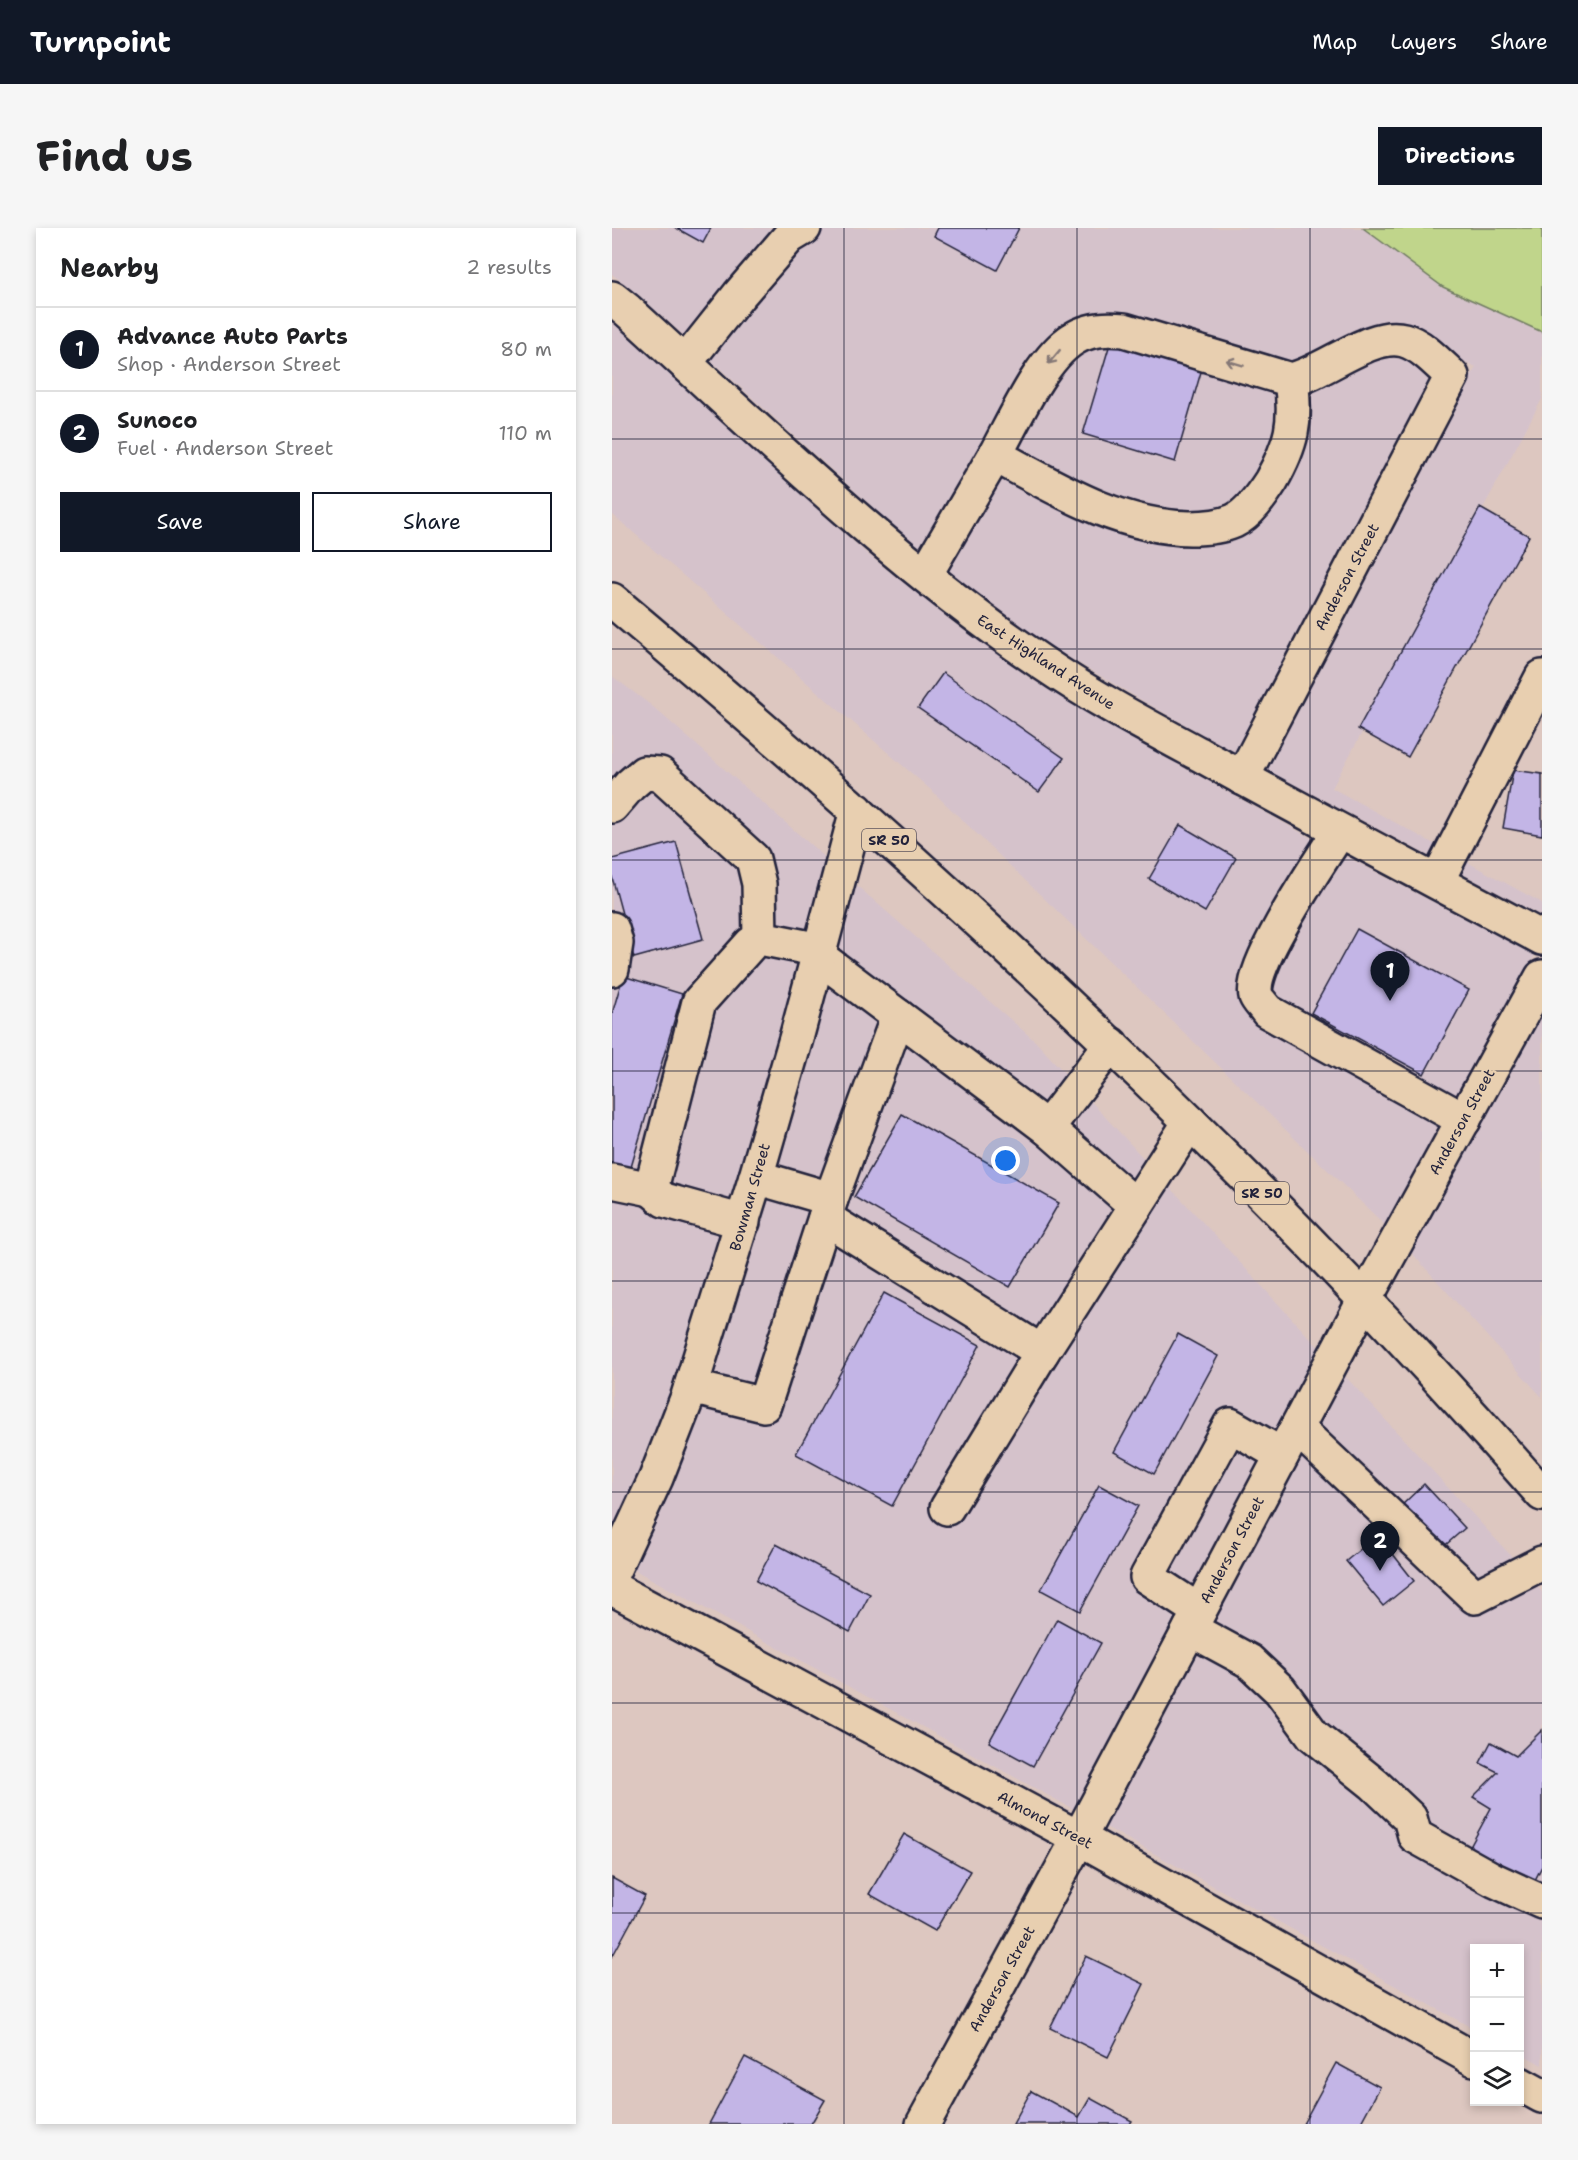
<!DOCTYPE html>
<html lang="en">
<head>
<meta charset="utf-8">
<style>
  :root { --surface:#fff; --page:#f6f6f6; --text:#202124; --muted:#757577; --line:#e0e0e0; --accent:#111827 }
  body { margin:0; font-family:"Shantell Sans",sans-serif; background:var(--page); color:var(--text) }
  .controls { position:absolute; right:18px; bottom:18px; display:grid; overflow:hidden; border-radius:0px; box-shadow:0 3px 9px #0003 }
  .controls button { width:54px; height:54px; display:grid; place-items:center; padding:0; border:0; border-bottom:2px solid var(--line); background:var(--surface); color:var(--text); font:30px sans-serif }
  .you { position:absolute; left:394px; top:933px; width:21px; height:21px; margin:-15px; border:4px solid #fff; border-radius:50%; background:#1a73e8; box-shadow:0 0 0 9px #1a73e833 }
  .badge { display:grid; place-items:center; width:39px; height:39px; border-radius:50%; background:var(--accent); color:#fff; font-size:20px; font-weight:700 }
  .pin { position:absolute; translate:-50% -50px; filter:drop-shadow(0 2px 3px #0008) }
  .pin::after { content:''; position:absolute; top:32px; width:21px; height:18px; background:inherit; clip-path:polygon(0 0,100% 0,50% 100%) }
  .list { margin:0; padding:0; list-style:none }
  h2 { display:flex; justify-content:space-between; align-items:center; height:78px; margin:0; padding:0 24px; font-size:26px }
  h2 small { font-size:20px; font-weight:400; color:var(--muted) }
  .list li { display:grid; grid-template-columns:39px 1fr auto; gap:18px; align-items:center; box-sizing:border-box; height:84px; padding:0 24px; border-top:2px solid var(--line) }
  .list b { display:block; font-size:22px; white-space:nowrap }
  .list p { margin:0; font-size:20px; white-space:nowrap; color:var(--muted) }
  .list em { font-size:20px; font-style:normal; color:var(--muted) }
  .actions { display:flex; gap:12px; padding:18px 24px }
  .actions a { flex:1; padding:14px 0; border:2px solid var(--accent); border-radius:0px; text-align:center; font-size:21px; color:var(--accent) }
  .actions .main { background:var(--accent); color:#fff }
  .icon { flex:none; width:33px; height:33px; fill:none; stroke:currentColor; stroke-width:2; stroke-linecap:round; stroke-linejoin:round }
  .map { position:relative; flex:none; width:930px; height:1896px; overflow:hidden; border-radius:0px }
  header { display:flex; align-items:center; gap:36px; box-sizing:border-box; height:84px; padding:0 30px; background:var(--accent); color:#fff }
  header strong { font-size:28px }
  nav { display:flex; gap:33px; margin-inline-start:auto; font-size:21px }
  .intro { display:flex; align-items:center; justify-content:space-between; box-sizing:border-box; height:144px; padding:0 36px }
  h1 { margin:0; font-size:42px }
  .button { padding:15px 27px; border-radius:0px; background:var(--accent); color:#fff; font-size:21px; font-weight:700 }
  main { display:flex; gap:36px; padding:0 36px }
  aside { flex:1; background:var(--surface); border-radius:0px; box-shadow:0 3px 9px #0003 }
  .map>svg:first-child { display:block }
  .built { fill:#d5c2cb }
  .green { fill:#c0d58b; stroke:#717c63; stroke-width:1.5 }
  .building { fill:#c3b5e6; stroke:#22223b; stroke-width:1.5 }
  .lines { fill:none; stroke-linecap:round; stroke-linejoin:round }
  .minor-casing { stroke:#22223b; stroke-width:38 }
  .highway-casing { stroke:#22223b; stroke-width:38 }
  .minor { stroke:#e8cfb0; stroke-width:33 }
  .highway { stroke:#e8cfb0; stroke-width:33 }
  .oneway { stroke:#857876 }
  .grid { fill:none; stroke:#22223b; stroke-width:1.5; stroke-opacity:0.55 }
  .labels { text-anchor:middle; stroke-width:5; stroke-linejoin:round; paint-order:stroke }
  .shield { fill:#e8cfb0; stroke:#5d565e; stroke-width:1.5 }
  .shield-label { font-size:14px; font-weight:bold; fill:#22223b }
  .street-label { font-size:15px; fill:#22223b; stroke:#e8cfb0 }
</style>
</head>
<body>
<header>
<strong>Turnpoint</strong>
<nav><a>Map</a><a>Layers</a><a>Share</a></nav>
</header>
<div class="intro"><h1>Find us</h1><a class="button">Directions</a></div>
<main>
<aside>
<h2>Nearby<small>2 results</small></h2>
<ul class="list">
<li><span class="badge">1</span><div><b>Advance Auto Parts</b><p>Shop · Anderson Street</p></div><em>80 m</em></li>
<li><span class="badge">2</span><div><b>Sunoco</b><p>Fuel · Anderson Street</p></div><em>110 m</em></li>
</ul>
<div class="actions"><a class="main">Save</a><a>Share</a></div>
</aside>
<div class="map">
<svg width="930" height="1896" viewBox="0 0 930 1896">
  <rect width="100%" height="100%" fill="#ddc7c0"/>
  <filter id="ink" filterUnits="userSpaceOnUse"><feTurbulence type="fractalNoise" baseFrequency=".0167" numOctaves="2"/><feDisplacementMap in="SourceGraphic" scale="12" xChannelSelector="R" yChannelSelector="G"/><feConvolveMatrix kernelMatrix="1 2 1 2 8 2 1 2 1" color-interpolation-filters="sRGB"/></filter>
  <g filter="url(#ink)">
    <g class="built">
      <path d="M 0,0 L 751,0 L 831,59 L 930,104 L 930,171 L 720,560 L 930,675 L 930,688 L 653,541 L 864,139 L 834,124 L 624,525 L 531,473 L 441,420 L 368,368 L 277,294 L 27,67 L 0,46 Z"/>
      <path d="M 0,94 L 254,325 L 346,398 L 421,452 L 512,506 L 704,613 L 923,727 L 774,998 L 319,562 L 0,286 Z"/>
      <path d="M 0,448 L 40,478 L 215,631 L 168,803 L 110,1008 L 60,1163 L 28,1244 L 0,1305 Z"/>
      <path d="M 243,656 L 423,813 L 708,1121 L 463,1582 L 21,1341 L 59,1257 L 93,1172 L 142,1016 L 201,811 Z"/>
      <path d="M 930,784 L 930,1169 L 798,1023 Z"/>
      <path d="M 732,1147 L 914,1344 L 930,1364 L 930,1837 L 908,1825 L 908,1720 L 862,1720 L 862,1801 L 492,1598 Z"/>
    </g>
    <path class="green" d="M 751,0 L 930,0 L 930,104 L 831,59 Z"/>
    <g class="building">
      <path d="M 64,0 L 99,0 L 91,15 Z"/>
      <path d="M 326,0 L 407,0 L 385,42 L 322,8 Z"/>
      <path d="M 500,109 L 591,137 L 563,234 L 471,206 Z"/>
      <path d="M 868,280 L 917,308 L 796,529 L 746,501 Z"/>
      <path d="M 331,445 L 452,530 L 427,564 L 306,480 Z"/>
      <path d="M 901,542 L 930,546 L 930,607 L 891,600 Z"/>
      <path d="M 568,597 L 624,630 L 593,684 L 537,651 Z"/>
      <path d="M 64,614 L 91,711 L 22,730 L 0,649 L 0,631 Z"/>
      <path d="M 745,701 L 857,762 L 812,846 L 699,785 Z"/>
      <path d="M 11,748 L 70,766 L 17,946 L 0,941 L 0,786 Z"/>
      <path d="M 290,886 L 447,975 L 398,1059 L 242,969 Z"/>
      <path d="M 272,1065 L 368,1117 L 280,1278 L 184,1226 Z"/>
      <path d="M 566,1106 L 606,1128 L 542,1246 L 502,1224 Z"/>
      <path d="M 812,1256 L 853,1300 L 829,1321 L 789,1278 Z"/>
      <path d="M 487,1257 L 526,1278 L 468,1383 L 429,1362 Z"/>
      <path d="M 766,1307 L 802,1353 L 771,1378 L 734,1333 Z"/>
      <path d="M 164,1316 L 258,1366 L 238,1404 L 144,1353 Z"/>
      <path d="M 445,1391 L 489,1415 L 421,1538 L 377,1514 Z"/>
      <path d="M 930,1502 L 930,1638 L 922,1654 L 858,1619 L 879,1580 L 861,1569 L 886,1544 L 868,1535 L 879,1514 L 904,1528 Z"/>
      <path d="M 292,1606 L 358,1643 L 323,1703 L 257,1666 Z"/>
      <path d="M 0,1650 L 33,1668 L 0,1729 Z"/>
      <path d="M 474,1728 L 532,1756 L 496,1829 L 438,1800 Z"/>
      <path d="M 133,1829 L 213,1872 L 199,1896 L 97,1896 Z"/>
      <path d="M 724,1835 L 768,1859 L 748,1896 L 691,1896 Z"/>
      <path d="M 419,1863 L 467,1889 L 478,1870 L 520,1893 L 518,1896 L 401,1896 Z"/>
    </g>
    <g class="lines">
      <g class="minor-casing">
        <g id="minor">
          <path d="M 0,70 L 15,82 C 149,204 279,332 429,434 C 480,469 535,498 589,527 C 702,590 816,649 930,710"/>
          <path d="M 73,135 L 127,67 L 177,9 L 192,0"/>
          <path d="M 313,347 L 383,227"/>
          <path d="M 630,550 L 840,148 C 827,136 810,117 792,112 C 759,103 714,144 679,152 C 685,194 680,216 659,253 C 650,267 638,285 622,293 C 608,299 593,300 578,300 C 506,299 444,260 383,227 C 402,193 429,131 461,111 C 476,101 495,100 512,102 L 679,152"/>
          <path d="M 0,578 L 18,557 L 32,545 L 48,546 L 141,631 L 147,656 L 148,710"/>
          <path d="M 727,604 C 709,632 636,739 644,768 C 646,773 652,778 655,783 L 852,892"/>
          <path d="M 825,653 L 930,449"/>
          <path d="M 0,701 L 4,715 L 0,741"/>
          <path d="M 206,728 L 435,900 L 499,816"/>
          <path d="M 435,900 L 524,978"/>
          <path d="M 144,949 L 219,971 L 286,788"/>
          <path d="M 0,953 L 39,961"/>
          <path d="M 213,990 L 430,1124 L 578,894"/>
          <path d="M 131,994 L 52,972 L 39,961 L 87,774 L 139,716 L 148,710 L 208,722"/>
          <path d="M 79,1159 L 152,1177 L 219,971"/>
          <path d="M 685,1200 L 863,1369 L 930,1335"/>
          <path d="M 335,1280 L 430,1124"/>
          <path d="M 0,1345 L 44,1250 L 76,1168 L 144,949 L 185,807 L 245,582"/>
          <path d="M 0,1360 L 467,1610 L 862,1831"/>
          <path d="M 587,1383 L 535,1349 L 618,1197 L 670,1227"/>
          <path d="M 578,1401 L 637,1433 L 668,1462 L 701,1507 L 762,1556 L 798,1590 L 803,1608 L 882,1652 L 930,1674"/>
          <path d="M 908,1856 L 930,1868"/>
          <path d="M 311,1896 L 467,1610 L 753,1071 L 930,749"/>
        </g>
      </g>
      <g class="highway-casing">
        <path id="highway" d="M 0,372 C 329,649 646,941 930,1266"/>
      </g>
      <use href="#minor" class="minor"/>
      <use href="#highway" class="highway"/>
    </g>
    <defs><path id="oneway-shaft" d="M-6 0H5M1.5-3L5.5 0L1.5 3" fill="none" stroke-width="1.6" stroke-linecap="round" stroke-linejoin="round" transform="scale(1.5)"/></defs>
    <g class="oneway">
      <use href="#oneway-shaft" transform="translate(442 129) rotate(130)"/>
      <use href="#oneway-shaft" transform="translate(623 135) rotate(-163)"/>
    </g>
  </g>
  <path class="grid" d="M 232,0 L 232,1896M 465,0 L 465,1896M 698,0 L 698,1896M 0,211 L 930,211M 0,421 L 930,421M 0,632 L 930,632M 0,843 L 930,843M 0,1053 L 930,1053M 0,1264 L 930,1264M 0,1475 L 930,1475M 0,1685 L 930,1685"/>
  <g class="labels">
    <g class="shield">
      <rect x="250" y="601" width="54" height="22" rx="4.5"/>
      <rect x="623" y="954" width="54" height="22" rx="4.5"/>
    </g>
    <g class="shield-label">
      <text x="277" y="617">SR 50</text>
      <text x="650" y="970">SR 50</text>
    </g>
    <g class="street-label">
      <text transform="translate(735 349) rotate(-62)" y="5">Anderson Street</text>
      <text transform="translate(434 434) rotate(33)" y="5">East Highland Avenue</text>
      <text transform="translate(850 894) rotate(-61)" y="5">Anderson Street</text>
      <text transform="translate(138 969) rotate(-74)" y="5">Bowman Street</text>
      <text transform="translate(620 1322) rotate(-62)" y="5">Anderson Street</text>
      <text transform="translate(433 1592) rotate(28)" y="5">Almond Street</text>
      <text transform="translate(390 1751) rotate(-61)" y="5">Anderson Street</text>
    </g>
  </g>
</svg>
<div class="controls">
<button>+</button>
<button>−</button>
<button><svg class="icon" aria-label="layers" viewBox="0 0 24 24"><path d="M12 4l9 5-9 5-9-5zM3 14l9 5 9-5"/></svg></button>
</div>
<div class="you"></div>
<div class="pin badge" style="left:778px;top:773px">1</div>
<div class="pin badge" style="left:768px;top:1343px">2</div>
</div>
</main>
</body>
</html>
